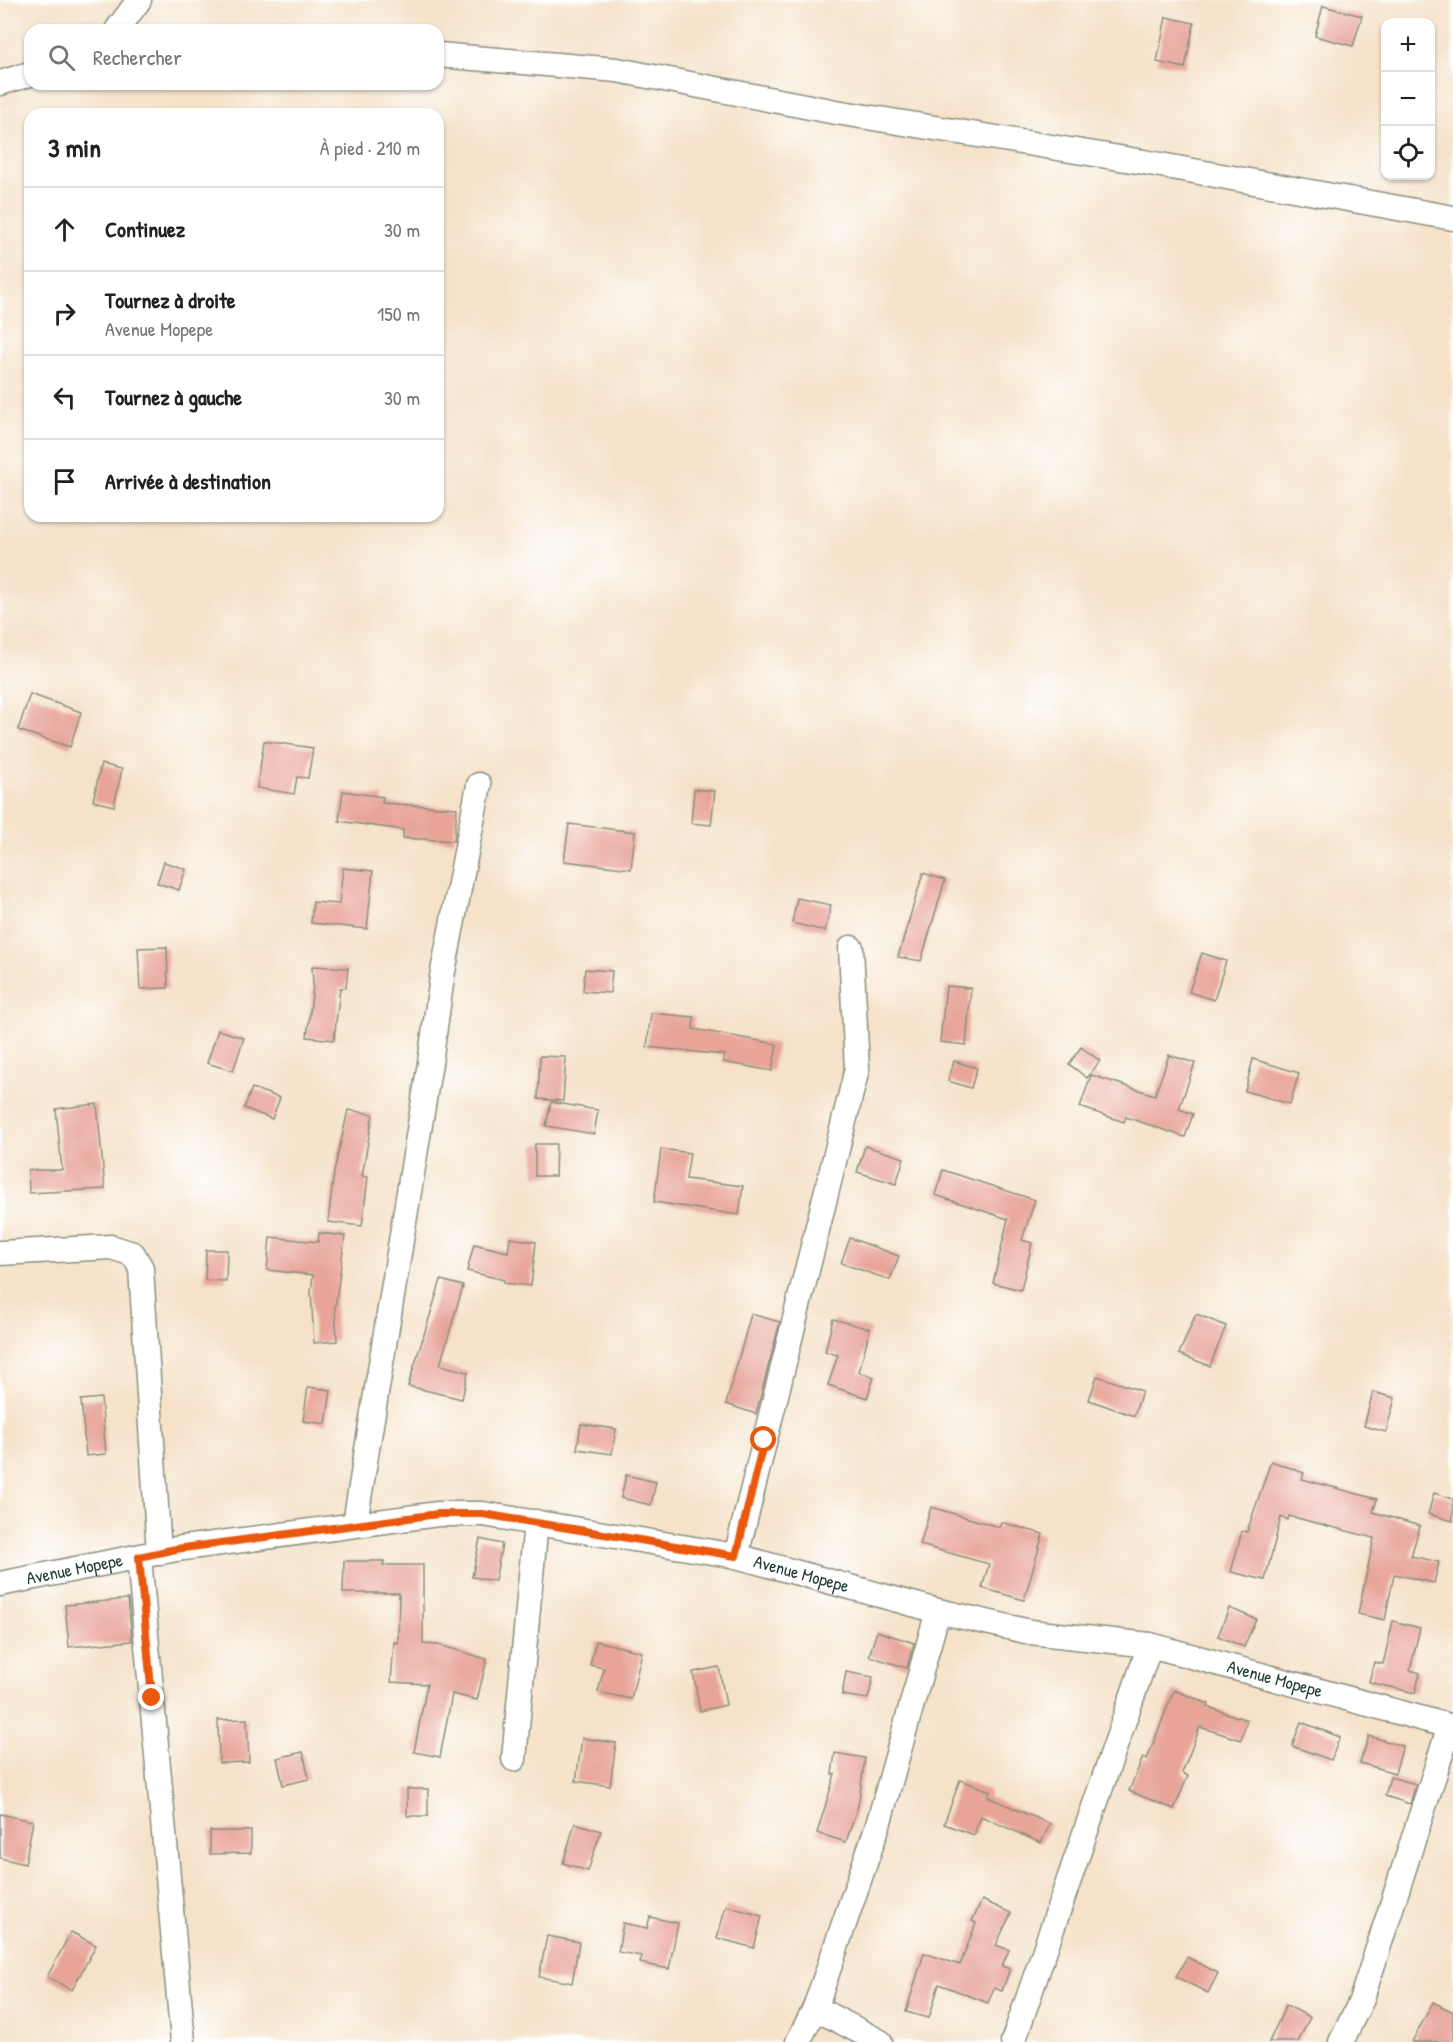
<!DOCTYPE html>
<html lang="fr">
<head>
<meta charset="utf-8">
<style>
  :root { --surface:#fff; --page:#f6f6f6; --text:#222; --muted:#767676; --line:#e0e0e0 }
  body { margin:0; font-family:"Patrick Hand",sans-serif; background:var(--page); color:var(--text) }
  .controls { position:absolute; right:18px; top:18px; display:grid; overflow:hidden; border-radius:12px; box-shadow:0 2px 4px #0004 }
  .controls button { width:54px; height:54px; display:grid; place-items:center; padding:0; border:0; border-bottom:2px solid var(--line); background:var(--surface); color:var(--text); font:30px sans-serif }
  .stop { position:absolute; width:18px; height:18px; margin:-14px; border:4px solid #ea580c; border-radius:50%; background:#fff }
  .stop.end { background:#ea580c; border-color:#fff; box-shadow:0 2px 6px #0008 }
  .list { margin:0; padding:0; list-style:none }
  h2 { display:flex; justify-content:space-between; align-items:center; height:78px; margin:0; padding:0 24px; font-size:26px }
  h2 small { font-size:20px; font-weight:400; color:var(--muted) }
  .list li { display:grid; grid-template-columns:39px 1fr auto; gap:18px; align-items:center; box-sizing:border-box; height:84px; padding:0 24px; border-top:2px solid var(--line) }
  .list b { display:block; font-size:22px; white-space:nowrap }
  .list p { margin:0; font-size:20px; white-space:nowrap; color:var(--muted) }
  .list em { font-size:20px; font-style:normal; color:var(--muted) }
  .icon { flex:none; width:33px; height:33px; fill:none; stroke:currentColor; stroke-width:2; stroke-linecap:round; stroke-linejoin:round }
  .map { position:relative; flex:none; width:1453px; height:2042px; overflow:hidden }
  .search { position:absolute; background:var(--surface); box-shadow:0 2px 4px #0004; left:24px; top:24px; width:420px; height:66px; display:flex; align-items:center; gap:15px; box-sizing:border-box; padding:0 21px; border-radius:18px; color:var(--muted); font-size:22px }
  .panel { position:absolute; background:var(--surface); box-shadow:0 2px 4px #0004; left:24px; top:108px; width:420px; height:414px; border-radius:18px }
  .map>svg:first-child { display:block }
  .building { fill:#e8a499 }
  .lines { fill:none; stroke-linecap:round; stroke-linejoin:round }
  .street-casing { stroke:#8a907e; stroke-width:27 }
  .street { stroke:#fff; stroke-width:24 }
  .route { stroke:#ea580c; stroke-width:8 }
  .labels { text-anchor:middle; stroke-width:4.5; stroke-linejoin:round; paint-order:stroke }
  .street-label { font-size:18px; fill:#1f3d34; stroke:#fff }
</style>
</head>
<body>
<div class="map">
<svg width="1453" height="2042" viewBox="0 0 1453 2042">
  <rect width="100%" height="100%" fill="#fff"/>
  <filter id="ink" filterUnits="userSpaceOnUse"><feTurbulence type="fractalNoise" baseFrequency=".0167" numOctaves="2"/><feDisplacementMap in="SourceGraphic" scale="12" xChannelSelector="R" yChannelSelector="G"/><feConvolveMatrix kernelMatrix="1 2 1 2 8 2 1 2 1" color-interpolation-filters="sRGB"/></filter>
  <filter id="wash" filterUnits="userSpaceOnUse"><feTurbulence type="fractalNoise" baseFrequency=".008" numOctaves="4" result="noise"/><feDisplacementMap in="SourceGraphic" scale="24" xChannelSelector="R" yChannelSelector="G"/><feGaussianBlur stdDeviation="1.35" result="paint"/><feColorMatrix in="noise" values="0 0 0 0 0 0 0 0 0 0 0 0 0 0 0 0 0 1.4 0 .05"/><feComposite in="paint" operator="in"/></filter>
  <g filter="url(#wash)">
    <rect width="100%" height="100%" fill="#f5e2c9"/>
    <g id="blocks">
      <g class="building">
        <path d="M 1323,6 L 1362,16 L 1353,46 L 1315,36 Z"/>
        <path d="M 1166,17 L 1194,23 L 1185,68 L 1157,62 Z"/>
        <path d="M 30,694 L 81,712 L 70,747 L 18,730 Z"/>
        <path d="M 264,741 L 313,748 L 308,778 L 297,777 L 294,794 L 257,788 Z"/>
        <path d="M 101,764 L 122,769 L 114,806 L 93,801 Z"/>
        <path d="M 694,789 L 715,791 L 711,825 L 691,823 Z"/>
        <path d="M 343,791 L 383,797 L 382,803 L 457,808 L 454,841 L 403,838 L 403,830 L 339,821 Z"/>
        <path d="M 569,824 L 635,832 L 631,869 L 564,861 Z"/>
        <path d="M 164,862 L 186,869 L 179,890 L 157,883 Z"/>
        <path d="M 343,868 L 373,871 L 367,929 L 311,923 L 313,902 L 339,904 Z"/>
        <path d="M 923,873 L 945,880 L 921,961 L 898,957 Z"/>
        <path d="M 797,898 L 831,905 L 825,931 L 792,923 Z"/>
        <path d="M 167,947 L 168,988 L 140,989 L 138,948 Z"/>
        <path d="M 1202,953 L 1226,961 L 1214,1000 L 1189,992 Z"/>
        <path d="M 312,966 L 348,968 L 346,988 L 340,988 L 334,1040 L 307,1037 L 313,986 Z"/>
        <path d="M 585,969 L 612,971 L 610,993 L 583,991 Z"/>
        <path d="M 946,986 L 971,988 L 966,1045 L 940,1042 Z"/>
        <path d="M 651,1013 L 694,1017 L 693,1029 L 777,1044 L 772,1071 L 723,1062 L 725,1055 L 647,1047 Z"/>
        <path d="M 218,1030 L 244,1038 L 233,1071 L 207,1063 Z"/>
        <path d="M 1081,1047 L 1100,1061 L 1087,1078 L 1069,1064 Z"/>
        <path d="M 1169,1055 L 1195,1063 L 1179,1109 L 1193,1114 L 1185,1137 L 1126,1117 L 1124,1122 L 1080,1107 L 1091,1075 L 1155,1095 Z"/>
        <path d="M 540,1056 L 566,1057 L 563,1101 L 538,1099 Z"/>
        <path d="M 1253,1059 L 1299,1073 L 1290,1104 L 1245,1091 Z"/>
        <path d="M 954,1061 L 977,1068 L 971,1088 L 948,1081 Z"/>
        <path d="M 252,1088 L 280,1098 L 272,1119 L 244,1108 Z"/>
        <path d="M 551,1102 L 598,1110 L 594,1134 L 546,1126 Z"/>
        <path d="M 97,1104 L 105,1189 L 29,1193 L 28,1170 L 62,1170 L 56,1109 Z"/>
        <path d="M 348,1110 L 373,1114 L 362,1176 L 368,1177 L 362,1226 L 328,1222 L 334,1172 Z"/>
        <path d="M 535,1144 L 556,1144 L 555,1176 L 535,1176 Z"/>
        <path d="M 865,1146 L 904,1158 L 896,1184 L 857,1172 Z"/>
        <path d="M 661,1149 L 690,1153 L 686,1179 L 743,1186 L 739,1215 L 654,1202 Z"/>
        <path d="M 943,1170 L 1035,1200 L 1022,1240 L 1032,1243 L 1021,1290 L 993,1283 L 1008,1219 L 935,1195 Z"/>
        <path d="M 319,1233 L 345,1236 L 335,1308 L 337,1341 L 314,1343 L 311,1291 L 313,1275 L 267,1270 L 270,1237 L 318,1242 Z"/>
        <path d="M 510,1238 L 536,1242 L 531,1286 L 504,1283 L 504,1280 L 467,1271 L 474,1244 L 508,1252 Z"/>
        <path d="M 850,1238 L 899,1256 L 890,1280 L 841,1263 Z"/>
        <path d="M 206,1250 L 227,1250 L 226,1281 L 205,1280 Z"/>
        <path d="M 441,1280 L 463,1286 L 440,1365 L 468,1372 L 462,1399 L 408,1386 Z"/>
        <path d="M 751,1314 L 780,1322 L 756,1414 L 726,1404 Z"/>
        <path d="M 1196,1314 L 1226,1326 L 1210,1366 L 1179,1354 Z"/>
        <path d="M 833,1319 L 870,1329 L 859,1372 L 874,1377 L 867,1398 L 828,1385 L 838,1355 L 825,1352 Z"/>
        <path d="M 1097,1376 L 1142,1391 L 1134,1416 L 1089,1400 Z"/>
        <path d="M 308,1387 L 331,1390 L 326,1424 L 303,1421 Z"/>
        <path d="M 1373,1392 L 1395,1398 L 1386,1432 L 1364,1426 Z"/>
        <path d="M 101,1398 L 106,1454 L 86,1456 L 81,1400 Z"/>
        <path d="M 581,1424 L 616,1429 L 612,1454 L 577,1449 Z"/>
        <path d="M 1271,1461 L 1304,1473 L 1302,1479 L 1377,1499 L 1373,1512 L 1420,1526 L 1411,1556 L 1439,1562 L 1434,1583 L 1394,1574 L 1385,1620 L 1358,1614 L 1374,1538 L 1289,1516 L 1288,1520 L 1281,1517 L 1265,1580 L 1231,1572 L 1242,1531 L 1247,1532 Z"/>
        <path d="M 626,1475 L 656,1482 L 651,1505 L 621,1498 Z"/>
        <path d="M 1434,1493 L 1453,1499 L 1453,1521 L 1428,1514 Z"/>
        <path d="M 931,1507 L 999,1527 L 1001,1522 L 1043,1534 L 1024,1600 L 982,1588 L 989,1564 L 920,1545 Z"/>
        <path d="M 480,1539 L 502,1544 L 495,1581 L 472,1577 Z"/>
        <path d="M 344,1561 L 384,1561 L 383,1565 L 423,1565 L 423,1644 L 439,1645 L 487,1659 L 477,1700 L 452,1694 L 440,1757 L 414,1752 L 427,1684 L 391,1682 L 394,1642 L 398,1643 L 399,1593 L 343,1593 Z"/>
        <path d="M 128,1599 L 132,1641 L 69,1647 L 65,1605 Z"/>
        <path d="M 1229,1608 L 1256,1619 L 1244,1647 L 1218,1636 Z"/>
        <path d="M 1393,1621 L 1420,1628 L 1410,1670 L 1420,1673 L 1415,1693 L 1369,1682 L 1374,1662 L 1383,1664 Z"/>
        <path d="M 877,1631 L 914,1643 L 907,1668 L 869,1656 Z"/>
        <path d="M 596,1641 L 642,1652 L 631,1699 L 598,1692 L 604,1668 L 590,1665 Z"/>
        <path d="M 719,1667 L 726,1705 L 700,1711 L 693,1672 Z"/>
        <path d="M 846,1672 L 873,1677 L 868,1699 L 842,1695 Z"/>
        <path d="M 1174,1690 L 1209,1704 L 1208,1707 L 1247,1720 L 1241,1740 L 1200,1727 L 1182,1773 L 1188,1776 L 1174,1809 L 1129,1791 L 1143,1757 L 1147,1759 Z"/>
        <path d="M 247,1719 L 249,1762 L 219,1763 L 218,1720 Z"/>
        <path d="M 1301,1722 L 1340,1737 L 1331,1760 L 1292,1746 Z"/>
        <path d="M 1369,1736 L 1403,1746 L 1395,1773 L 1360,1763 Z"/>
        <path d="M 582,1738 L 616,1743 L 610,1786 L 576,1781 Z"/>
        <path d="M 303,1752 L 309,1779 L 283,1785 L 277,1758 Z"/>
        <path d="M 835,1753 L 865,1758 L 858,1806 L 846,1842 L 817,1833 L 835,1774 L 832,1774 Z"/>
        <path d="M 1390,1777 L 1416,1784 L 1410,1804 L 1385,1796 Z"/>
        <path d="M 960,1780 L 990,1791 L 988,1797 L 1050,1824 L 1041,1843 L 981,1816 L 974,1835 L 944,1824 Z"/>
        <rect x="407" y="1789" width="21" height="27"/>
        <path d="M 0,1814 L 33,1821 L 25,1864 L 0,1858 Z"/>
        <path d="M 575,1823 L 601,1831 L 588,1871 L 563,1863 Z"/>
        <path d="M 210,1831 L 251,1831 L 251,1853 L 210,1854 Z"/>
        <path d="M 982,1900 L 1011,1913 L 996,1945 L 1009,1950 L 1002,1966 L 1010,1969 L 1002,1991 L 994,1988 L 988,2003 L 939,1984 L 929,2018 L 906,2012 L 924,1953 L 960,1965 L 976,1923 L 972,1921 Z"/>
        <path d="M 726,1906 L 762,1916 L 754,1948 L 717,1938 Z"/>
        <path d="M 650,1917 L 678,1923 L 669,1969 L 640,1963 L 642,1956 L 618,1952 L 623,1923 L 647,1928 Z"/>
        <path d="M 71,1932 L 96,1945 L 72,1990 L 47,1977 Z"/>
        <path d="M 547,1936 L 579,1942 L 572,1983 L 539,1977 Z"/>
        <path d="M 1187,1957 L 1218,1973 L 1208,1993 L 1176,1977 Z"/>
        <path d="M 1433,2002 L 1453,2012 L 1453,2042 L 1412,2042 Z"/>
        <path d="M 1286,2005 L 1310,2017 L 1298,2042 L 1269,2042 Z"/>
      </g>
    </g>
  </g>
  <g filter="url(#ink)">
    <use href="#blocks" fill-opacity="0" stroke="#8a907e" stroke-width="1.5"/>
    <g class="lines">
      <g class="street-casing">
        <g id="street">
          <path d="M 117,30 L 139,0"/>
          <path d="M 438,55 L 617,70 L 836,112 L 1144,162 L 1453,218"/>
          <path d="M 0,83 L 30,74"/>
          <path d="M 0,1253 L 111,1247 L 133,1254 L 141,1268 L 159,1553"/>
          <path d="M 355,1523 L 430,1063 L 442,977 L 479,785"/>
          <path d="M 736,1556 L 857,1069 L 851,948"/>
          <path d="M 139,1557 L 183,2042"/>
          <path id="s1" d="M 0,1584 L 176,1549 L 438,1514 L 483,1514 L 736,1556 L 938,1611 L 1030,1632 L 1150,1645 L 1453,1727"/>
          <path d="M 514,1759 L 536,1522"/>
          <path d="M 815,2008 L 880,2042"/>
          <path d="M 798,2042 L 815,2008 L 878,1825 L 938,1611"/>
          <path d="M 1013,2042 L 1150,1645"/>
          <path d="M 1341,2042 L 1361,2001 L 1450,1726"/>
        </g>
      </g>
      <use href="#street" class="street"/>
    </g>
  </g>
  <g class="lines" filter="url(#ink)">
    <path class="route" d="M 152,1698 L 139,1557 L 176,1549 L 438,1514 L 483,1514 L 736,1556 L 764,1440"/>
  </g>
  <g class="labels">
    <g class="street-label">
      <text dy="6" stroke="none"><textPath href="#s1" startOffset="76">Avenue Mopepe</textPath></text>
      <text dy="6" stroke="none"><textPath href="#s1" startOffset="813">Avenue Mopepe</textPath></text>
      <text dy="6" stroke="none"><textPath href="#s1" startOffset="1299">Avenue Mopepe</textPath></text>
    </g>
  </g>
</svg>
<div class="controls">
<button>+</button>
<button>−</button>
<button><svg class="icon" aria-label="locate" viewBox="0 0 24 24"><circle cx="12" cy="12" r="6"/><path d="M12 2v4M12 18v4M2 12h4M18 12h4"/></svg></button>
</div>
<div class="stop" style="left:764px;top:1440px"></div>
<div class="stop end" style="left:152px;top:1698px"></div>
<div class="search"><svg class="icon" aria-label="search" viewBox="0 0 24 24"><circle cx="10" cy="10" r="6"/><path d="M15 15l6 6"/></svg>Rechercher</div>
<section class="panel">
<h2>3 min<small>À pied · 210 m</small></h2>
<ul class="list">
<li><svg class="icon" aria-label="ahead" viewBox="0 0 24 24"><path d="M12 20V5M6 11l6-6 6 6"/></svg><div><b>Continuez</b></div><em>30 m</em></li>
<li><svg class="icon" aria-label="right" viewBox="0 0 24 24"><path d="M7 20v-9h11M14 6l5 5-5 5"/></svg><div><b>Tournez à droite</b><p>Avenue Mopepe</p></div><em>150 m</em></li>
<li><svg class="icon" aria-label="left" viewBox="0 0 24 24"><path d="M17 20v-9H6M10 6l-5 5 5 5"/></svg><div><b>Tournez à gauche</b></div><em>30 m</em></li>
<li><svg class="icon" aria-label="arrive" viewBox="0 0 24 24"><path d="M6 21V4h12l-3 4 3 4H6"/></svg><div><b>Arrivée à destination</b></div></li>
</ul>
</section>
</div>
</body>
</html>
